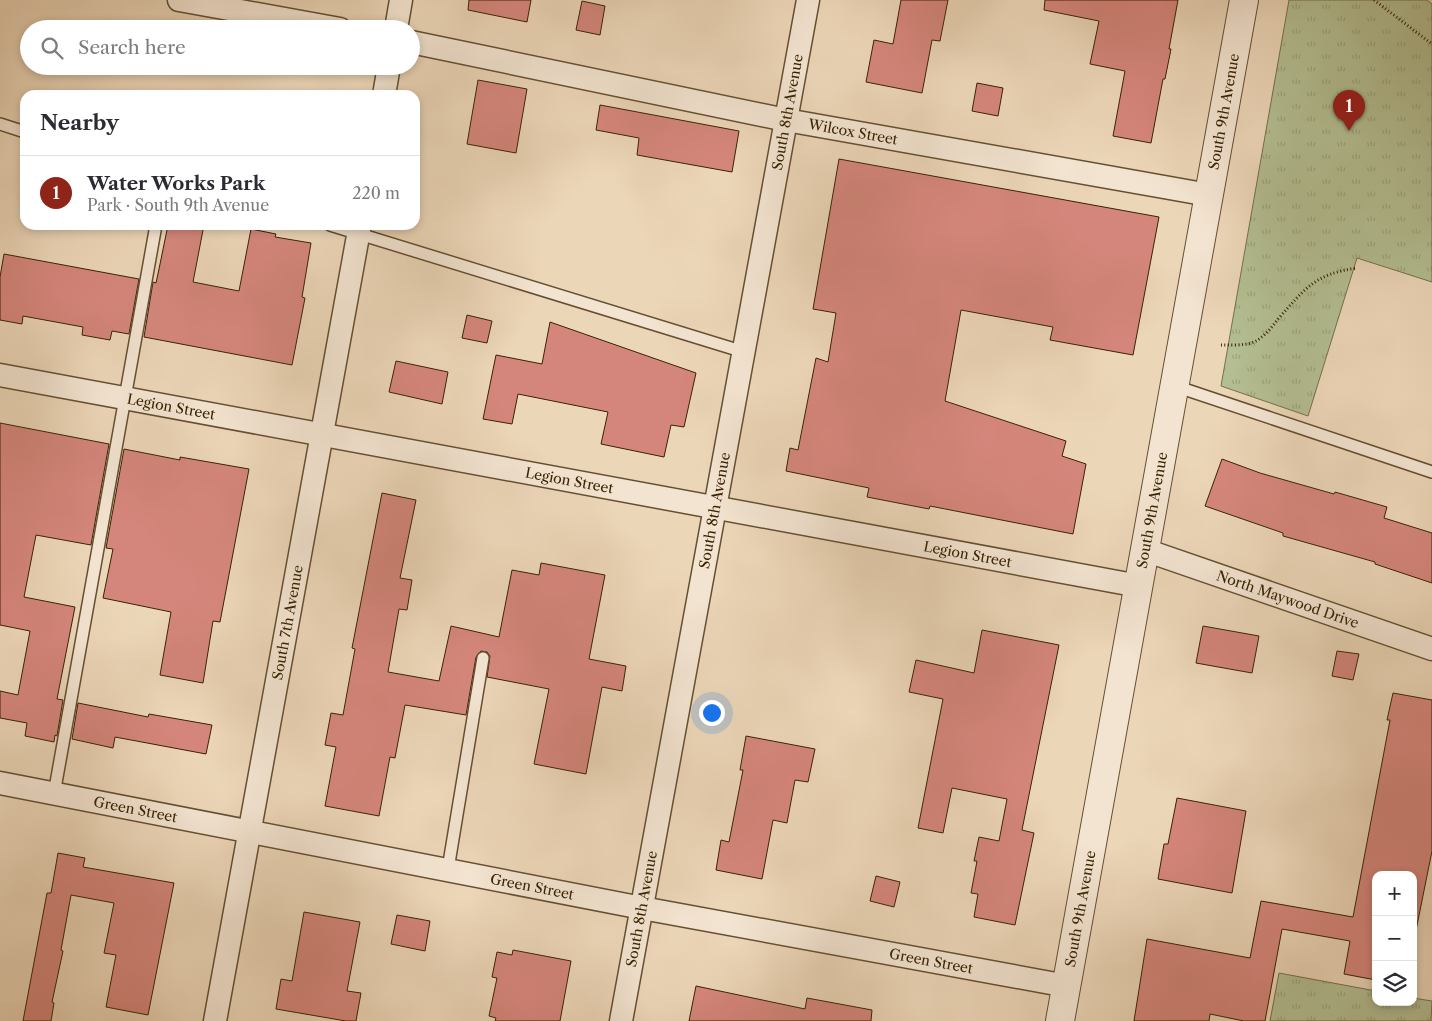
<!DOCTYPE html>
<html lang="en">
<head>
<meta charset="utf-8">
<style>
  :root { --surface:#fff; --page:#f7f7f7; --text:#2b2b33; --muted:#7c7c81; --line:#e1e1e2; --accent:#8f2418 }
  body { margin:0; font-family:"Libre Caslon Text",serif; background:var(--page); color:var(--text) }
  .controls { position:absolute; right:15px; bottom:15px; display:grid; overflow:hidden; border-radius:10px; box-shadow:0 2px 8px #0003 }
  .controls button { width:45px; height:45px; display:grid; place-items:center; padding:0; border:0; border-bottom:1px solid var(--line); background:var(--surface); color:var(--text); font:25px sans-serif }
  .you { position:absolute; left:711px; top:712px; width:18px; height:18px; margin:-12px; border:4px solid #fff; border-radius:50%; background:#1a73e8; box-shadow:0 0 0 8px #1a73e833 }
  .badge { display:grid; place-items:center; width:32px; height:32px; border-radius:50%; background:var(--accent); color:#fff; font-size:16px; font-weight:700 }
  .pin { position:absolute; translate:-50% -41px; filter:drop-shadow(0 1px 2px #0008) }
  .pin::after { content:''; position:absolute; top:26px; width:18px; height:15px; background:inherit; clip-path:polygon(0 0,100% 0,50% 100%) }
  .list { margin:0; padding:0; list-style:none }
  h2 { display:flex; justify-content:space-between; align-items:center; height:65px; margin:0; padding:0 20px; font-size:21px }
  h2 small { font-size:16px; font-weight:400; color:var(--muted) }
  .list li { display:grid; grid-template-columns:32px 1fr auto; gap:15px; align-items:center; box-sizing:border-box; height:75px; padding:0 20px; border-top:1px solid var(--line) }
  .list b { display:block; font-size:19px; white-space:nowrap }
  .list p { margin:0; font-size:16px; white-space:nowrap; color:var(--muted) }
  .list em { font-size:16px; font-style:normal; color:var(--muted) }
  .icon { flex:none; width:28px; height:28px; fill:none; stroke:currentColor; stroke-width:2; stroke-linecap:round; stroke-linejoin:round }
  .map { position:relative; flex:none; width:1432px; height:1021px; overflow:hidden }
  .search { position:absolute; background:var(--surface); box-shadow:0 2px 8px #0003; left:20px; top:20px; width:400px; height:55px; display:flex; align-items:center; gap:12px; box-sizing:border-box; padding:0 18px; border-radius:28px; color:var(--muted); font-size:19px }
  .panel { position:absolute; background:var(--surface); box-shadow:0 2px 8px #0003; left:20px; top:90px; width:400px; height:140px; border-radius:15px }
  .map>svg:first-child { display:block }
  .park { fill:url(#park-tufts); stroke:#75704a }
  .building { fill:#d5867c; stroke:#372302 }
  .lines { fill:none; stroke-linecap:round; stroke-linejoin:round }
  .service-casing { stroke:#645030; stroke-width:14 }
  .minor-casing { stroke:#645030; stroke-width:25 }
  .tertiary-casing { stroke:#645030; stroke-width:30 }
  .path { stroke:#372302; stroke-width:3; stroke-dasharray:1 2.5; stroke-linecap:butt }
  .service { stroke:#f3e4d1; stroke-width:11 }
  .minor { stroke:#f3e4d1; stroke-width:22 }
  .tertiary { stroke:#f3e4d1; stroke-width:28 }
  .labels { text-anchor:middle; stroke-width:5; stroke-linejoin:round; paint-order:stroke }
  .street-label { font-size:14px; fill:#372302; stroke:#f3e4d1 }
</style>
</head>
<body>
<div class="map">
<svg width="1432" height="1021" viewBox="0 0 1432 1021">
  <defs>
    <pattern id="park-tufts" width="24" height="20" patternUnits="userSpaceOnUse" patternTransform="scale(1.25)"><rect width="24" height="20" fill="#b3be92"/><path d="M3 7l-1-3M5 7V3M7 7l1-3M15 17l-1-3M17 17v-4M19 17l1-3" fill="none" stroke="#9ba37c"/></pattern>
  </defs>
  <rect width="100%" height="100%" fill="#ecd6b8"/>
  <filter id="stains"><feTurbulence type="fractalNoise" baseFrequency=".004" numOctaves="4"/><feColorMatrix values="0 0 0 0 .2 0 0 0 0 .09 0 0 0 0 .02 0 0 0 .5 -.17"/></filter>
  <radialGradient id="worn" r=".72"><stop offset=".6" stop-color="#630" stop-opacity="0"/><stop offset="1" stop-color="#630" stop-opacity=".3"/></radialGradient>
  <g class="park">
    <path d="M 1289,0 L 1427,0 L 1432,4 L 1432,282 L 1357,258 L 1308,416 L 1221,386 Z"/>
    <path d="M 1279,973 L 1376,991 L 1376,1002 L 1413,1002 L 1413,998 L 1432,1001 L 1431,1021 L 1270,1021 Z"/>
  </g>
  <g class="building">
    <path d="M 469,0 L 531,0 L 527,22 L 468,10 Z"/>
    <path d="M 901,0 L 948,0 L 940,41 L 932,40 L 922,93 L 866,82 L 874,40 L 893,44 Z"/>
    <path d="M 1045,0 L 1178,0 L 1169,49 L 1171,49 L 1165,79 L 1163,79 L 1151,143 L 1113,136 L 1125,71 L 1090,64 L 1099,21 L 1044,10 Z"/>
    <path d="M 582,1 L 605,6 L 600,35 L 576,30 Z"/>
    <path d="M 478,80 L 527,89 L 516,153 L 467,144 Z"/>
    <path d="M 977,83 L 1003,88 L 998,116 L 972,111 Z"/>
    <path d="M 600,105 L 739,131 L 732,172 L 637,155 L 639,138 L 596,130 Z"/>
    <path d="M 839,159 L 1159,217 L 1133,355 L 1050,340 L 1053,327 L 961,310 L 945,401 L 1066,441 L 1062,456 L 1086,464 L 1073,534 L 930,506 L 929,509 L 867,497 L 869,488 L 786,471 L 790,448 L 798,450 L 816,358 L 828,362 L 836,313 L 813,309 Z"/>
    <path d="M 168,225 L 204,225 L 193,282 L 239,291 L 251,229 L 276,234 L 275,237 L 311,243 L 302,297 L 305,298 L 292,365 L 144,337 L 153,282 L 156,283 L 159,269 Z"/>
    <path d="M 4,254 L 139,279 L 129,334 L 112,331 L 110,340 L 82,335 L 83,327 L 23,316 L 22,324 L 0,320 L 0,277 Z"/>
    <path d="M 467,315 L 492,321 L 487,343 L 462,338 Z"/>
    <path d="M 550,322 L 696,373 L 684,427 L 671,425 L 664,457 L 601,444 L 608,412 L 518,394 L 512,424 L 483,419 L 496,355 L 542,364 Z"/>
    <path d="M 396,361 L 448,372 L 442,404 L 389,392 Z"/>
    <path d="M 0,423 L 109,444 L 91,545 L 36,535 L 24,597 L 75,607 L 57,699 L 63,700 L 57,736 L 55,735 L 54,742 L 25,736 L 27,723 L 0,718 L 0,691 L 18,695 L 30,631 L 0,625 Z"/>
    <path d="M 124,449 L 180,460 L 180,457 L 249,469 L 220,622 L 213,621 L 203,683 L 160,675 L 171,612 L 103,598 L 113,549 L 106,548 Z"/>
    <path d="M 1222,459 L 1260,473 L 1334,494 L 1335,492 L 1387,507 L 1384,518 L 1432,533 L 1432,583 L 1375,564 L 1375,562 L 1283,536 L 1283,533 L 1205,506 Z"/>
    <path d="M 382,493 L 416,500 L 400,578 L 412,580 L 407,610 L 399,609 L 388,672 L 439,681 L 451,626 L 499,637 L 512,570 L 539,575 L 541,563 L 605,575 L 589,659 L 626,666 L 622,691 L 602,687 L 586,774 L 534,764 L 549,689 L 487,677 L 490,656 L 487,652 L 481,651 L 476,657 L 466,715 L 405,705 L 395,758 L 390,757 L 379,816 L 325,806 L 336,747 L 325,745 L 331,713 L 343,715 L 355,649 L 352,648 Z"/>
    <path d="M 1203,626 L 1259,636 L 1252,673 L 1196,663 Z"/>
    <path d="M 982,630 L 1059,645 L 1022,830 L 1034,833 L 1015,925 L 974,917 L 978,894 L 971,893 L 977,861 L 974,861 L 979,837 L 999,841 L 1007,799 L 952,788 L 943,833 L 918,828 L 943,699 L 909,692 L 916,660 L 974,673 Z"/>
    <path d="M 1337,651 L 1359,654 L 1353,680 L 1332,676 Z"/>
    <path d="M 1393,693 L 1432,700 L 1432,851 L 1413,945 L 1413,875 L 1376,875 L 1376,980 L 1344,974 L 1350,941 L 1282,929 L 1265,1021 L 1244,1021 L 1210,1014 L 1209,1021 L 1134,1021 L 1147,939 L 1250,958 L 1261,901 L 1353,917 L 1390,720 L 1387,720 Z"/>
    <path d="M 78,703 L 148,717 L 149,714 L 212,725 L 206,754 L 115,737 L 113,748 L 72,739 Z"/>
    <path d="M 746,736 L 815,749 L 808,782 L 795,780 L 787,823 L 773,820 L 762,879 L 716,870 L 721,840 L 729,842 L 743,770 L 740,770 Z"/>
    <path d="M 1177,798 L 1246,811 L 1232,893 L 1158,879 L 1164,844 L 1168,844 Z"/>
    <path d="M 58,853 L 85,858 L 83,867 L 174,883 L 148,1015 L 106,1007 L 116,955 L 104,953 L 114,903 L 71,895 L 61,950 L 63,951 L 52,1002 L 54,1003 L 51,1021 L 23,1021 L 47,893 L 51,893 Z"/>
    <path d="M 876,876 L 900,882 L 894,907 L 870,901 Z"/>
    <path d="M 304,912 L 360,922 L 347,991 L 361,993 L 356,1021 L 346,1021 L 276,1009 L 281,979 L 292,981 Z"/>
    <path d="M 397,915 L 430,921 L 425,951 L 391,944 Z"/>
    <path d="M 513,950 L 571,961 L 560,1021 L 495,1021 L 496,1018 L 489,1016 L 497,978 L 492,977 L 497,952 L 512,955 Z"/>
    <path d="M 696,986 L 805,1009 L 807,998 L 872,1010 L 871,1021 L 689,1021 Z"/>
  </g>
  <g class="lines">
    <g class="service-casing">
      <g id="service">
        <path d="M 0,124 L 25,132"/>
        <path d="M 330,225 L 744,352"/>
        <path d="M 1175,386 L 1432,472"/>
        <path d="M 54,794 L 156,225"/>
        <path d="M 448,869 L 483,658"/>
      </g>
    </g>
    <g class="minor-casing">
      <g id="minor">
        <path d="M 179,0 L 340,29"/>
        <path d="M 396,29 L 401,0"/>
        <path id="s1" d="M 411,42 L 786,120 L 1209,195"/>
        <path d="M 384,95 L 389,66"/>
        <path id="s2" d="M 0,375 L 1139,586"/>
        <path id="s3" d="M 1145,550 L 1432,649"/>
        <path id="s4" d="M 0,783 L 642,908 L 1067,986"/>
        <path id="s5" d="M 215,1021 L 360,225"/>
        <path id="s6" d="M 621,1021 L 808,0"/>
      </g>
    </g>
    <g class="tertiary-casing">
      <g id="tertiary">
        <path id="s7" d="M 1060,1021 L 1244,0"/>
      </g>
    </g>
    <g class="path">
      <path d="M 1374,0 L 1432,44"/>
      <path d="M 1221,345 C 1232,345 1246,346 1256,341 C 1265,336 1272,327 1278,319 C 1305,289 1314,274 1357,268"/>
    </g>
    <use href="#service" class="service"/>
    <use href="#minor" class="minor"/>
    <use href="#tertiary" class="tertiary"/>
  </g>
  <g class="labels">
    <g class="street-label">
      <text dy="5" stroke="none"><textPath href="#s6" startOffset="924">South 8th Avenue</textPath></text>
      <text dy="5" stroke="none"><textPath href="#s7" startOffset="924">South 9th Avenue</textPath></text>
      <text dy="5" stroke="none"><textPath href="#s1" startOffset="451">Wilcox Street</textPath></text>
      <text dy="5" stroke="none"><textPath href="#s2" startOffset="174">Legion Street</textPath></text>
      <text dy="5" stroke="none"><textPath href="#s2" startOffset="579">Legion Street</textPath></text>
      <text dy="5" stroke="none"><textPath href="#s6" startOffset="519">South 8th Avenue</textPath></text>
      <text dy="5" stroke="none"><textPath href="#s7" startOffset="519">South 9th Avenue</textPath></text>
      <text dy="5" stroke="none"><textPath href="#s2" startOffset="984">Legion Street</textPath></text>
      <text dy="5" stroke="none"><textPath href="#s3" startOffset="151">North Maywood Drive</textPath></text>
      <text dy="5" stroke="none"><textPath href="#s5" startOffset="405">South 7th Avenue</textPath></text>
      <text dy="5" stroke="none"><textPath href="#s4" startOffset="138">Green Street</textPath></text>
      <text dy="5" stroke="none"><textPath href="#s4" startOffset="542">Green Street</textPath></text>
      <text dy="5" stroke="none"><textPath href="#s6" startOffset="114">South 8th Avenue</textPath></text>
      <text dy="5" stroke="none"><textPath href="#s7" startOffset="114">South 9th Avenue</textPath></text>
      <text dy="5" stroke="none"><textPath href="#s4" startOffset="948">Green Street</textPath></text>
    </g>
  </g>
  <rect width="100%" height="100%" filter="url(#stains)"/>
  <rect width="100%" height="100%" fill="url(#worn)"/>
</svg>
<div class="controls">
<button>+</button>
<button>−</button>
<button><svg class="icon" aria-label="layers" viewBox="0 0 24 24"><path d="M12 4l9 5-9 5-9-5zM3 14l9 5 9-5"/></svg></button>
</div>
<div class="you"></div>
<div class="pin badge" style="left:1349px;top:131px">1</div>
<div class="search"><svg class="icon" aria-label="search" viewBox="0 0 24 24"><circle cx="10" cy="10" r="6"/><path d="M15 15l6 6"/></svg>Search here</div>
<section class="panel">
<h2>Nearby<small></small></h2>
<ul class="list">
<li><span class="badge">1</span><div><b>Water Works Park</b><p>Park · South 9th Avenue</p></div><em>220 m</em></li>
</ul>
</section>
</div>
</body>
</html>
